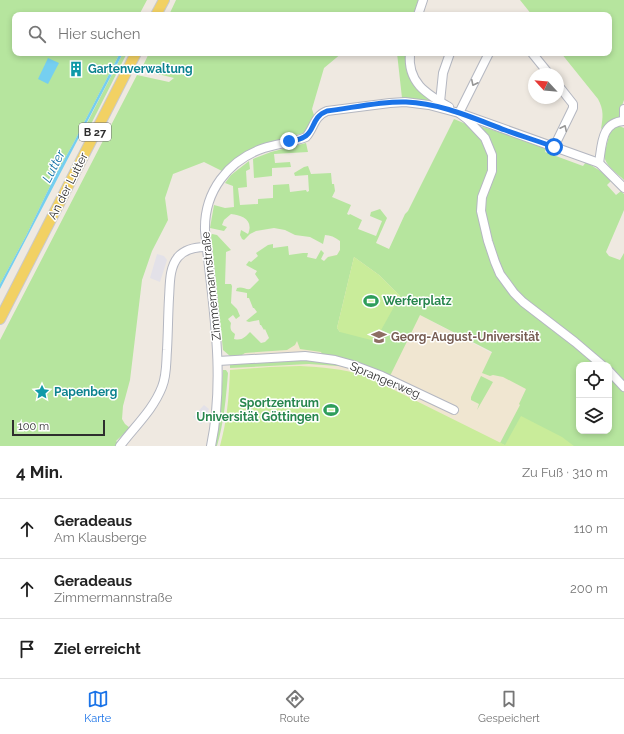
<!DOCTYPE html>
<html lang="de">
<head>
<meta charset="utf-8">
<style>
  :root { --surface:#fff; --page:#f2f2f2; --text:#222; --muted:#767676; --line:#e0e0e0; --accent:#1a73e8 }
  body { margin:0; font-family:Raleway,sans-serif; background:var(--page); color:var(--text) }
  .controls { position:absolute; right:12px; bottom:12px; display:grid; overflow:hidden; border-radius:8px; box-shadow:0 2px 6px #0003 }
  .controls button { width:36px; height:36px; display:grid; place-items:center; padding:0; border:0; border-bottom:1px solid var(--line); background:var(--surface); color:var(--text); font:20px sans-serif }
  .compass { position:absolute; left:528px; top:68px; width:36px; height:36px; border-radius:50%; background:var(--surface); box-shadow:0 2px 6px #0003; rotate:296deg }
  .scale { position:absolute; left:12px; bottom:10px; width:93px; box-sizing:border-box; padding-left:4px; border:2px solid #2e2e2e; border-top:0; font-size:11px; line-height:14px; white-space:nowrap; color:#2e2e2e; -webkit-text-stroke:3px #fff; paint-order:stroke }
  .stop { position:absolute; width:12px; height:12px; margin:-9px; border:3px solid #1a73e8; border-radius:50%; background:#fff }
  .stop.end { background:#1a73e8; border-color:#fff; box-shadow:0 1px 4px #0008 }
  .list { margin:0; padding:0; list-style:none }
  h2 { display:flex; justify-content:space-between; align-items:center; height:52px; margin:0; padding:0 16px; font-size:17px }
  h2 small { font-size:13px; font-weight:400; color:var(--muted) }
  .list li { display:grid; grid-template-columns:26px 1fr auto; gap:12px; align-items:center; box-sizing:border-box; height:60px; padding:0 16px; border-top:1px solid var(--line) }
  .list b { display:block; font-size:15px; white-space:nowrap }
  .list p { margin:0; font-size:13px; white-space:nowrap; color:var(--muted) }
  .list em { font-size:13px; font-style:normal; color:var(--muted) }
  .icon { flex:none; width:22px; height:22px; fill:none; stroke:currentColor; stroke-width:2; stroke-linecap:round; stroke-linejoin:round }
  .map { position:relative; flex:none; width:624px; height:446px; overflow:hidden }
  .search { position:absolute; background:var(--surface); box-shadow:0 2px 6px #0003; left:12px; right:12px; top:12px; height:44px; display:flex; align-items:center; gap:10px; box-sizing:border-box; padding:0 14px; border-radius:8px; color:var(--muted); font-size:15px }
  .sheet { height:232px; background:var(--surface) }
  nav { display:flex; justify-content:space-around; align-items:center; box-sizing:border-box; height:56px; border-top:1px solid var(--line); background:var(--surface); font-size:11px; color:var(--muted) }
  nav a { display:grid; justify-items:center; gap:2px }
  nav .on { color:var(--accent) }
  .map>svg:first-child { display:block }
  .industrial { fill:#e3e1e8 }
  .education { fill:#f0e6d1 }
  .green { fill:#b6e59e; fill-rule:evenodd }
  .pitch { fill:#c9ec9a }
  .water { fill:#75cff0 }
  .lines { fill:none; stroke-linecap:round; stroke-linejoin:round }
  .minor-casing { stroke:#b4b7c1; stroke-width:10 }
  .major-casing { stroke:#c9c9c9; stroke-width:12 }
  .minor { stroke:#fff; stroke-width:8 }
  .major { stroke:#f2d163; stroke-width:10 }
  .oneway { stroke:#969696 }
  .route { stroke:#1a73e8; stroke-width:5 }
  .labels { text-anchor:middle; stroke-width:3; stroke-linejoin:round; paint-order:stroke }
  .shield { fill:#fff; stroke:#6d6d6d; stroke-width:1 }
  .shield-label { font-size:11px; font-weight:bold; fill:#2e2e2e }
  .culture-label { font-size:12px; font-weight:bold; fill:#0d838f; stroke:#fff; text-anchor:start }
  .street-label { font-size:12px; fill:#2e2e2e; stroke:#fff }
  .leisure-label { font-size:12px; font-weight:bold; fill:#27864d; stroke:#fff; text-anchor:start }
  .education-label { font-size:12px; font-weight:bold; fill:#785e54; stroke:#fff; text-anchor:start }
  .water-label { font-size:13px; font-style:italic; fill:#0d6fa3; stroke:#fff }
</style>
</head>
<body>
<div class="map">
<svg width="624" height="446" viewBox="0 0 624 446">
  <rect width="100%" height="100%" fill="#efe9e1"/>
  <g class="industrial">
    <path d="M 157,254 L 164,256 L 167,260 L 160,282 L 150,278 Z"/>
    <path d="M 204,405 L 209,409 L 208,411 L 210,413 L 201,424 L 193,417 Z"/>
  </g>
  <path class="education" d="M 336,238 L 376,243 L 389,249 L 420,315 L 525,371 L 574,446 L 220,446 L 225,427 L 228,405 L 230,370 L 230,356 L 242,355 L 245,353 L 287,350 L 326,258 L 330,256 L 337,255 L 340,250 L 340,241 Z"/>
  <g class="green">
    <path d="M 0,0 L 147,0 L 139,15 L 15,15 L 15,53 L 120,53 L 73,144 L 54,178 L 26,236 L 0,284 Z"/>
    <path d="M 176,0 L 420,0 L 416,15 L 169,15 Z"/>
    <path d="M 520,0 L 624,0 L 624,100 L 620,111 L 620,118 L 608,123 L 601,129 C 603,117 604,110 598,99 L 561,53 L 609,53 L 609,15 L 532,15 Z"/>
    <path d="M 123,53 L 127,53 L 89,128 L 85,127 Z"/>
    <path d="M 149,53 L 342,53 L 324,68 L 312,109 L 314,115 L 304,133 C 275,140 242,148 222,171 L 204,162 L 173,174 L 165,198 L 168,220 L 152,251 L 142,280 L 130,380 L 123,406 L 122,419 L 125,424 L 130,428 L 116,441 L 122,446 L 0,446 L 0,340 L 137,75 L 169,82 L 174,78 L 150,72 L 142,68 Z"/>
    <path d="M 397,53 L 407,53 L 414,85 L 421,93 L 434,102 L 417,99 L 402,98 Z"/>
    <path d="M 454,119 L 466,124 L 483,127 L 546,147 L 545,152 L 583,166 L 586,162 L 602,172 L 611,181 L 607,185 L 616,195 L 621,191 L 624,194 L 624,210 L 606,252 L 609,256 L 620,260 L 624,253 L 624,446 L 506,446 L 500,443 L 520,405 L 519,404 L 526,389 L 503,377 L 493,375 L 490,376 L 482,373 L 492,352 L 420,315 L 390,376 L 346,359 L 322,354 L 321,352 L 300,349 L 297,341 L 295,345 L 287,350 L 245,353 L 242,355 L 230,356 L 223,350 L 211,235 L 212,234 L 217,235 L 231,250 L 226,252 L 225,284 L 231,284 L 232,286 L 231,303 L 237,309 L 240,316 L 236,319 L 233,315 L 228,319 L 231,323 C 230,328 230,331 235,334 L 234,339 C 242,341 245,337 250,332 L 261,343 L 265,342 L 269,338 L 265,329 L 264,330 L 261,325 L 260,325 L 259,320 L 249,322 L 246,321 L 257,312 L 254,308 L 253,308 L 249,298 L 247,298 L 247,293 L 236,291 L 237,288 C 242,286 246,290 250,289 L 259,280 L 255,274 L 257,271 L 246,265 L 249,261 L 251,262 L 258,256 L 256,253 L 268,245 L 273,244 L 273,248 L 288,246 L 289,255 L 303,253 L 308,253 L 307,257 L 316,259 L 321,250 L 324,253 L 321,259 L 324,261 L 328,257 L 337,255 L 340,250 L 340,241 C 335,237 330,235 325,235 L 323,244 L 310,237 L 295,235 L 285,230 L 274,228 L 256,231 L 250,234 L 244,240 L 242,239 L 240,235 L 241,230 L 248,234 C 254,220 242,215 231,214 L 224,220 L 222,225 L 227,227 L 224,231 L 210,228 L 214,205 L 225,208 L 234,207 L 233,186 L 225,183 L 231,175 L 249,161 L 250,169 L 246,171 L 247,187 L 238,188 L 240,205 L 258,204 L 258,199 L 273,198 L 273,185 L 289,184 L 290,192 L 306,190 L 307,192 L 309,191 L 308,175 L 295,176 L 294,173 L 304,167 L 308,166 L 311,174 L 331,173 L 332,184 L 334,184 L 335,191 L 332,197 L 351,205 L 347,214 L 349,215 L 350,214 L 362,220 L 358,229 L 376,236 L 382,221 L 370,216 L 371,212 L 380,209 L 387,218 L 376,243 L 389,249 L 405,214 L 408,211 ZM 354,257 L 379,275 L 400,296 L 340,332 L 337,328 ZM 579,365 L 609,365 L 609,431 L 579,431 Z"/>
    <path d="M 619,126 L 624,128 L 624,180 C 617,173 605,166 604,155 L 611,128 Z"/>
    <path d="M 306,143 L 308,152 L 274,154 L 275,163 L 290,162 L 291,167 L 272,168 L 272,176 L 254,178 L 253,159 L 271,152 Z"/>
    <path d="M 295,360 L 307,360 L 339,364 L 338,366 L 309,364 L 230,368 L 230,363 Z"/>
    <path d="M 223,370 L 226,370 L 228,373 C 226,398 224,422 217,446 L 215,446 L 220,416 Z"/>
    <path d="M 481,376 L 493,382 L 477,410 L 479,404 L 471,400 L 471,397 Z"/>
  </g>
  <g class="pitch">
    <path d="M 354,257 L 379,275 L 400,296 L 375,341 L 340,332 L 337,328 Z"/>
    <path d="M 300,366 C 322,367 342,369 364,375 L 505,445 L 521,416 L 562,437 L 574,446 L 220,446 C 227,421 229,396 230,370 L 270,367 Z"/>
  </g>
  <g class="water">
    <path d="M 120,53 L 123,53 L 0,289 L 0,284 L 26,236 L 54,178 L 73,144 Z"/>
    <path d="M 48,58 L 59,63 L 48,84 L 38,79 Z"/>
  </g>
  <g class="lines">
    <g class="minor-casing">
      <g id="minor">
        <path d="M 418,15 L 423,0"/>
        <path d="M 410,53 C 407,83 427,94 449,107"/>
        <path d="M 532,53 L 549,74"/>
        <path d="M 440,102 L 443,73 L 450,53"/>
        <path d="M 459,113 L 489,53"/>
        <path d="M 465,115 L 599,163 L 624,188"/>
        <path d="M 624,121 L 624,109"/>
        <path d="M 554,147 L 573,108 L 573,104 L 558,85"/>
        <path d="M 599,163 C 602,145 601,122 624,121"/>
        <path d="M 218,361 L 305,356 L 335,360 L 353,365 L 382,376 L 454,410"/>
        <path d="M 609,371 L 624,387"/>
        <path d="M 120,446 C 135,426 153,410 162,387 C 167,375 166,362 167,350 C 168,333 168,315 169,298 C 170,284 169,268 178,257 C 185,249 196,247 206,247"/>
        <path d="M 211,446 C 226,374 212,302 205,230 C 204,192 228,160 264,148 C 276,144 295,142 306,137 C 314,128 314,116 327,111 L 390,103 L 405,102 L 429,105 L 459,113 L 467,119 L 485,138 L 492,155 L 492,171 L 482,197 L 481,211 L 488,241 L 495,262 L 500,274 L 514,293 L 523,302 L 575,342 L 602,365"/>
      </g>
    </g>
    <g class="major-casing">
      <g id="major">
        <path d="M 156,15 L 164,0"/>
        <path d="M 0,319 L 136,53"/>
      </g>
    </g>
    <use href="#minor" class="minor"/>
    <use href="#major" class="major"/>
  </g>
  <defs><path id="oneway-chevron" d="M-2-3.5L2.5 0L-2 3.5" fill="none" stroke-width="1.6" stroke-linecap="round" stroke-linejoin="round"/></defs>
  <g class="oneway">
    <use href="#oneway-chevron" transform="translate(474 83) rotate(116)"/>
    <use href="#oneway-chevron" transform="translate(564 128) rotate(-64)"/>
  </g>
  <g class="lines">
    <path class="route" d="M 289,141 C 294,140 300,140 304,137 C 315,132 311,117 327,111 C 352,108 380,101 406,102 C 440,103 473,118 505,130 C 521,136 538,141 554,147"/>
  </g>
  <defs>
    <g id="building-bare" transform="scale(1.2)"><path d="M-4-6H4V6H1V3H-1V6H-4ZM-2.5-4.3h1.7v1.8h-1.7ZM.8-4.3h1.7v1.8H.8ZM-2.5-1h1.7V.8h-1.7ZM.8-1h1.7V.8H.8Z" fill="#0f9aa8" stroke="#fff" stroke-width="2.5" paint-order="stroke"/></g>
    <g id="stadium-bare" transform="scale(1.2)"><path d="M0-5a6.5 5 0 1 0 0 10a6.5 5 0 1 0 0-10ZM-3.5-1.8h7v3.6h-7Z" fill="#2e9e5b" stroke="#fff" stroke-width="2.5" paint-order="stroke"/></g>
    <g id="university-bare" transform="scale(1.2)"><path d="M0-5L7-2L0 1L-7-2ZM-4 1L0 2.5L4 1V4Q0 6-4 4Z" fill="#8d6e63" stroke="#fff" stroke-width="2.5" paint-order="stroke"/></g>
    <g id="sight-bare" transform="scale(1.2)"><path d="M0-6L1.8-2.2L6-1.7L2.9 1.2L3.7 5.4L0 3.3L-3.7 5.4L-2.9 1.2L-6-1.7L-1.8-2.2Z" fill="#0f9aa8" stroke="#fff" stroke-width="2.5" paint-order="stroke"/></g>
  </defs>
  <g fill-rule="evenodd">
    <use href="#building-bare" x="76" y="69"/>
    <use href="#stadium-bare" x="371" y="301"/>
    <use href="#university-bare" x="379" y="337"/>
    <use href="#sight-bare" x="42" y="392"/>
    <use href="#stadium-bare" x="331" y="410"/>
  </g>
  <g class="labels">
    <rect class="shield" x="79" y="123" width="32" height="18" rx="3"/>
    <g class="shield-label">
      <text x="95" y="136">B 27</text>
    </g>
    <g class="culture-label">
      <text x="88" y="73">Gartenverwaltung</text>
      <text x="54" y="396">Papenberg</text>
    </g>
    <g class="street-label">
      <text transform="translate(68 186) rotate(-63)" y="4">An der Lutter</text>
      <text transform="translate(211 286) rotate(-96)" y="4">Zimmermannstraße</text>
      <text transform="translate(385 380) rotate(23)" y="4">Sprangerweg</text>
    </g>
    <g class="leisure-label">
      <text x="383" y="305">Werferplatz</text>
      <text x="319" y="407" text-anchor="end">Sportzentrum<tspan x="319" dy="14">Universität Göttingen</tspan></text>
    </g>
    <g class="education-label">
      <text x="391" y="341">Georg-August-Universität</text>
    </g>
    <g class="water-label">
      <text transform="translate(53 166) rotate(-63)" y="5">Lutter</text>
    </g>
  </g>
</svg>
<div class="controls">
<button><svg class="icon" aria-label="locate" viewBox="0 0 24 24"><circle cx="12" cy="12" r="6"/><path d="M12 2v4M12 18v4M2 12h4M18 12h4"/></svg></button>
<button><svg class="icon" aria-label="layers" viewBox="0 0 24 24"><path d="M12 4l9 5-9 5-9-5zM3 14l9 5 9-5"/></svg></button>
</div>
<svg class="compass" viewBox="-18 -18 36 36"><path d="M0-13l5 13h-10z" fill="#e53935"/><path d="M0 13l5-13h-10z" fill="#767676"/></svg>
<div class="scale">100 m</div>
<div class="stop" style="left:554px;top:147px"></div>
<div class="stop end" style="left:289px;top:141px"></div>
<div class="search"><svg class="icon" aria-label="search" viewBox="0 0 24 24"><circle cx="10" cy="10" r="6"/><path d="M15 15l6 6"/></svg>Hier suchen</div>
</div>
<section class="sheet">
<h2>4 Min.<small>Zu Fuß · 310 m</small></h2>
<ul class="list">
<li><svg class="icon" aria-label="ahead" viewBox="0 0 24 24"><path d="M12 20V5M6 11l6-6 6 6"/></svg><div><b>Geradeaus</b><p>Am Klausberge</p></div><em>110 m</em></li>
<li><svg class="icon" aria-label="ahead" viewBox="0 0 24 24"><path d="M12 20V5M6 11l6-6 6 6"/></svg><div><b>Geradeaus</b><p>Zimmermannstraße</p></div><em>200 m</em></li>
<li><svg class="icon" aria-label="arrive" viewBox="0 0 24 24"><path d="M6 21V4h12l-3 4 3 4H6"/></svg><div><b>Ziel erreicht</b></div></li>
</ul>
</section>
<nav>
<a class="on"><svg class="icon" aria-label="map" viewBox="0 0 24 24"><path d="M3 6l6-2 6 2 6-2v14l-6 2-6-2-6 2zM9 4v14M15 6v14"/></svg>Karte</a>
<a><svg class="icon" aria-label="directions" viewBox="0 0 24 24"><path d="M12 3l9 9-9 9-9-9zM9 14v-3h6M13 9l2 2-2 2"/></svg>Route</a>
<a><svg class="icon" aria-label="saved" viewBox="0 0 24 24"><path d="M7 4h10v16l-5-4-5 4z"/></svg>Gespeichert</a>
</nav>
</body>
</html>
